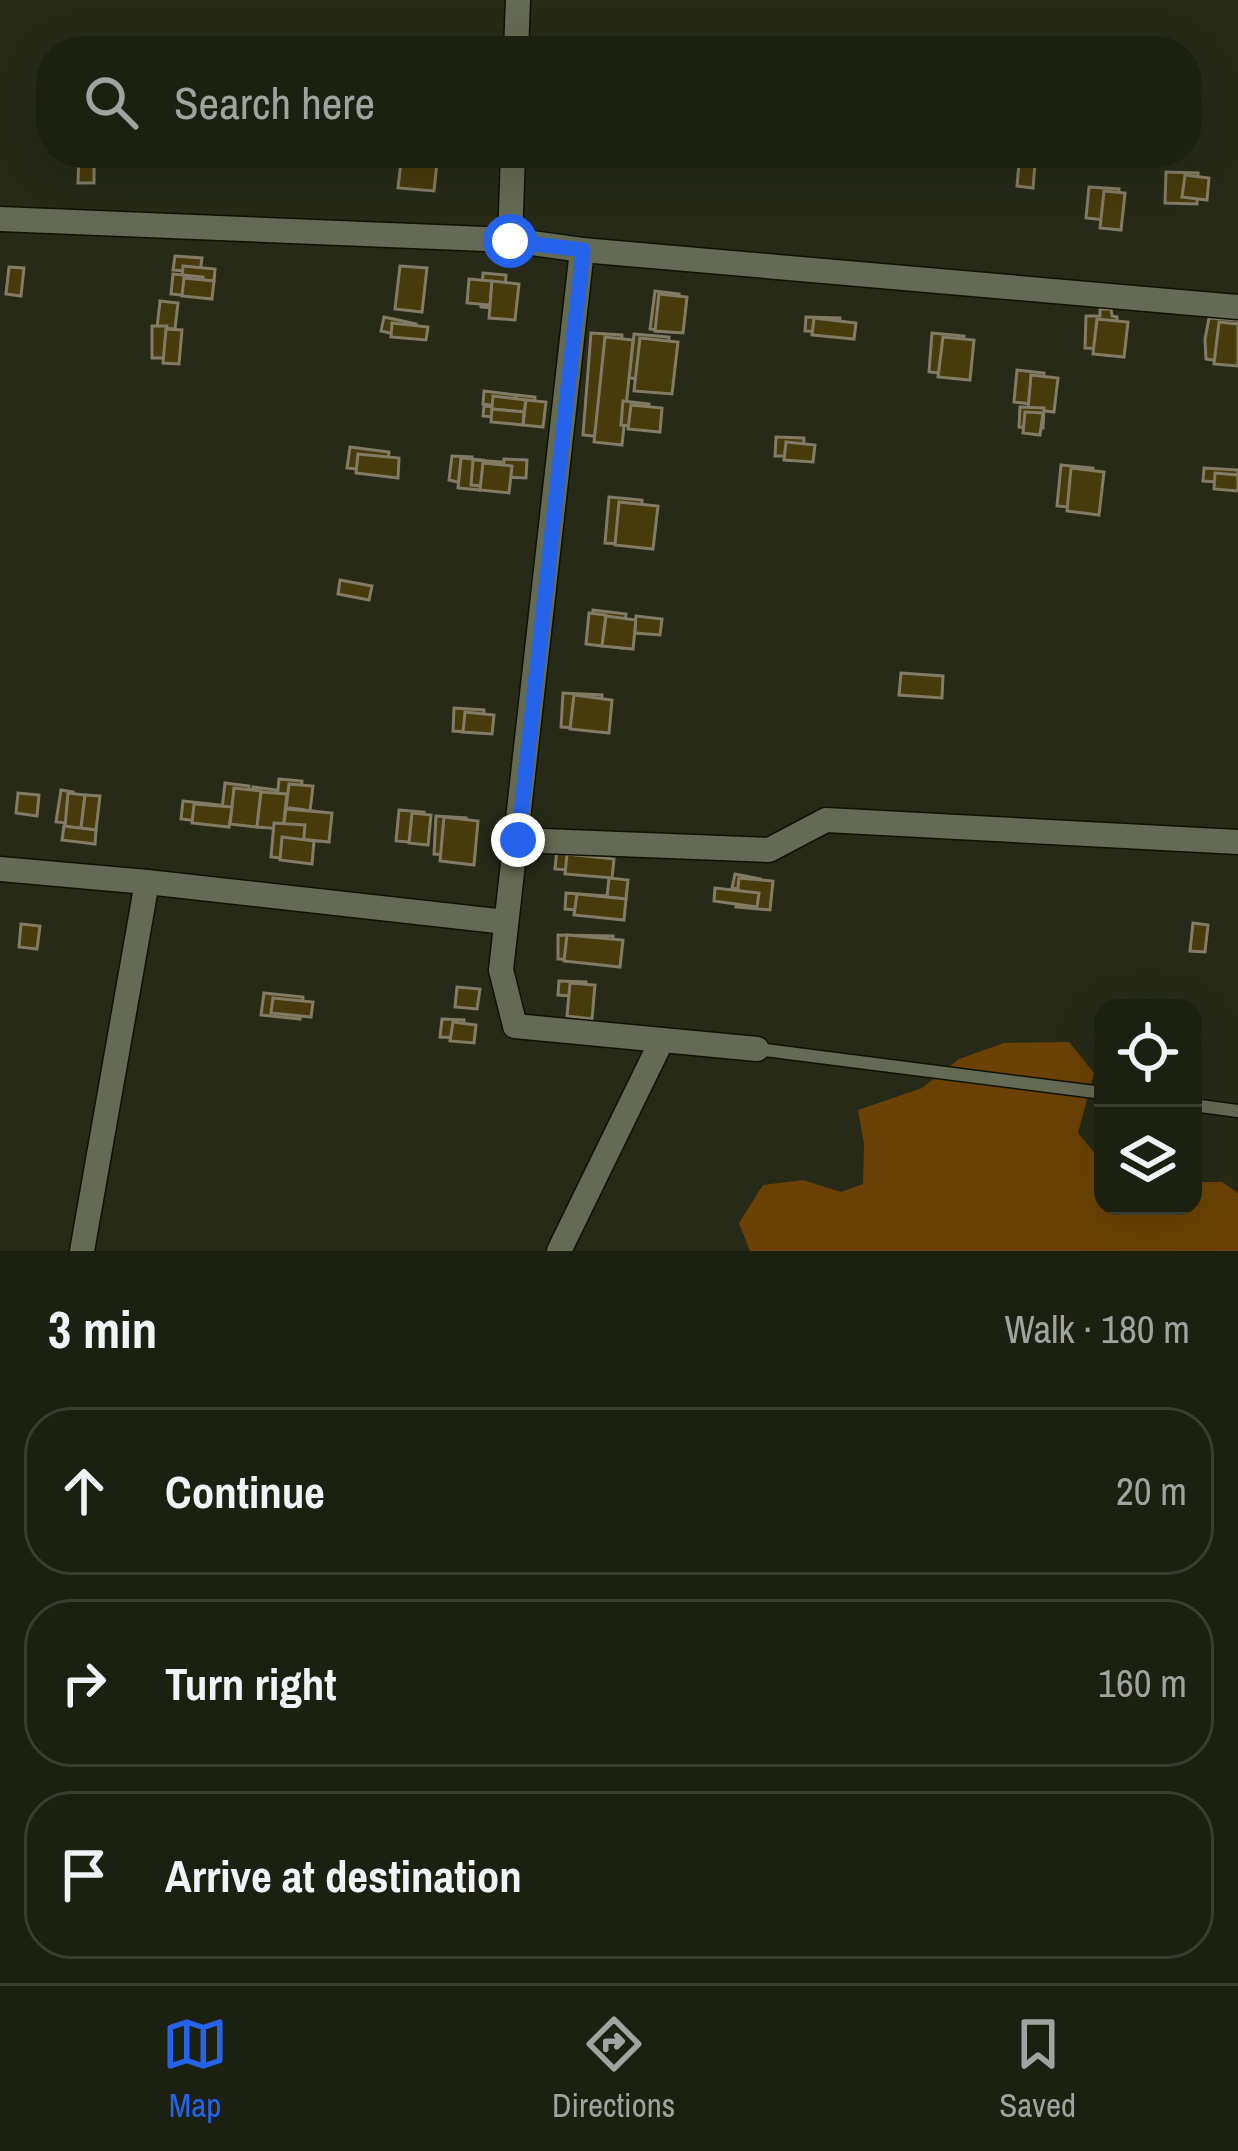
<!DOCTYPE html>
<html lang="en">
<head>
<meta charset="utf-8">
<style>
  :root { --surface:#1c2011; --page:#292d1f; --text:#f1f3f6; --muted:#a0a39f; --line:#3a3e31; --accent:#2563eb }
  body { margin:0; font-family:"Archivo Narrow",sans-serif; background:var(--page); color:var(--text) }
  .controls { position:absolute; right:36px; bottom:36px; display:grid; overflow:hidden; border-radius:24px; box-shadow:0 12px 48px #0002 }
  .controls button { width:108px; height:108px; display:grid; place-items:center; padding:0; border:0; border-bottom:3px solid var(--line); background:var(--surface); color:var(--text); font:60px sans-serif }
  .stop { position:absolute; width:36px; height:36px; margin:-27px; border:9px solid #2563eb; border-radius:50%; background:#fff }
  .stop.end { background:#2563eb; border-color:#fff; box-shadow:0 3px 12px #0008 }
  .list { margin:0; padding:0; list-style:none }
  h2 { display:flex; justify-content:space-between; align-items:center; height:156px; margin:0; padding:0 48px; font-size:51px }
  h2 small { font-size:39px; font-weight:400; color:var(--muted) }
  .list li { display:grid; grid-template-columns:78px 1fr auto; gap:36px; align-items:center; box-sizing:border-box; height:168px; margin:0 24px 24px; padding:0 24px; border:3px solid var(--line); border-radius:48px }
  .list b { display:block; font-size:45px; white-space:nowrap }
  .list em { font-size:39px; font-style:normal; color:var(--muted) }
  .icon { flex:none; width:66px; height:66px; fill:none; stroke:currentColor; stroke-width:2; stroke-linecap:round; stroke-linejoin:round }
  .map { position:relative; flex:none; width:1238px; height:1251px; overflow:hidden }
  .search { position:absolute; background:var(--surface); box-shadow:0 12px 48px #0002; left:36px; right:36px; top:36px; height:132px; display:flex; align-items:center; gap:30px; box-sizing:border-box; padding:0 42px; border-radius:48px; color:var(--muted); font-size:45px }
  .sheet { height:732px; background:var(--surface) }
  nav { display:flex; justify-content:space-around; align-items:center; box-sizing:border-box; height:168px; border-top:3px solid var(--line); background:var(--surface); font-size:33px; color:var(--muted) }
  nav a { display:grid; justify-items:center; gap:6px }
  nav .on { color:var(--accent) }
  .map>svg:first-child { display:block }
  .green { fill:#6b4204 }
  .building { fill:#473b0b; stroke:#827b65; stroke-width:3 }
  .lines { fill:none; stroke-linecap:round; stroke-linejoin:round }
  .lane-casing { stroke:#0f1202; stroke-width:15 }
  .street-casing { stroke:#0f1202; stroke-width:27 }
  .lane { stroke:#656a54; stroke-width:12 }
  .street { stroke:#656a54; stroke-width:24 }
  .route { stroke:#2563eb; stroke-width:15 }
</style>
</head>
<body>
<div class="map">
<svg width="1238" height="1251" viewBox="0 0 1238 1251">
  <rect width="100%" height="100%" fill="#262a17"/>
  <path class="green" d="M 1069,1042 L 1094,1073 L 1078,1133 L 1103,1163 L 1103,1206 L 1193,1206 L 1193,1182 L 1222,1182 L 1238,1193 L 1238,1251 L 750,1251 L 739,1223 L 763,1185 L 803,1180 L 841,1192 L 863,1184 L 864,1144 L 858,1110 L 922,1088 L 959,1059 L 1004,1043 Z"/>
  <g class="building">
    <path d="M 402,153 L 438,153 L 434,191 L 398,188 Z"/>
    <path d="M 79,154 L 94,154 L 94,183 L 78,183 Z"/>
    <path d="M 1019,163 L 1035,164 L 1033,188 L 1017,186 Z"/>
    <path d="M 1166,172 L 1198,173 L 1197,204 L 1165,203 Z"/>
    <path d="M 1185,175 L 1209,178 L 1207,200 L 1182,197 Z"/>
    <path d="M 1089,187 L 1119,189 L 1116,221 L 1086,218 Z"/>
    <path d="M 1104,191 L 1125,193 L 1121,230 L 1100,228 Z"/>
    <path d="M 175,256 L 202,258 L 200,272 L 173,270 Z"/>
    <path d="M 183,266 L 215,269 L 214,281 L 182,278 Z"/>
    <path d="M 400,266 L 427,268 L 422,312 L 395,309 Z"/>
    <path d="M 9,267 L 24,268 L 21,296 L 6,294 Z"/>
    <path d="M 483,273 L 506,275 L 504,309 L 481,307 Z"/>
    <path d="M 173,274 L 203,277 L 201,297 L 171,294 Z"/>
    <path d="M 184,278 L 214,281 L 212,299 L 182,296 Z"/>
    <path d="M 469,279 L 492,281 L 490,305 L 467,303 Z"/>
    <path d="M 492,281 L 519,284 L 515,320 L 489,318 Z"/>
    <path d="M 655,291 L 679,294 L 673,332 L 650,329 Z"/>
    <path d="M 659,294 L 687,297 L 683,333 L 655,331 Z"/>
    <path d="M 160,301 L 178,303 L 175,329 L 157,328 Z"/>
    <path d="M 1100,309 L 1111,309 L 1112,316 L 1117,317 L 1116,349 L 1085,348 L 1086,316 L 1100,316 Z"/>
    <path d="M 384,317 L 416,324 L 413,338 L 381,331 Z"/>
    <path d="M 806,317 L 840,318 L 840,332 L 805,331 Z"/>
    <path d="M 814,318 L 856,323 L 854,339 L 812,335 Z"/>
    <path d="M 1209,318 L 1238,320 L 1237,364 L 1206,359 L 1205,339 Z"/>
    <path d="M 1097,319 L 1128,322 L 1124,357 L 1093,354 Z"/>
    <path d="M 1219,322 L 1238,324 L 1238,366 L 1214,364 Z"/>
    <path d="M 392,323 L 428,327 L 426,340 L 391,337 Z"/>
    <rect x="152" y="326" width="15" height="32"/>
    <path d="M 166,329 L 182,330 L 179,364 L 163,363 Z"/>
    <path d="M 591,333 L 622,335 L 614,438 L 583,435 Z"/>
    <path d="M 932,333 L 964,336 L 961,375 L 929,372 Z"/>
    <path d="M 634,334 L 669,337 L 664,381 L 629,378 Z"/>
    <path d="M 605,337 L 633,340 L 622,445 L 594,442 Z"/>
    <path d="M 943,337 L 974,340 L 970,380 L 938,377 Z"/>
    <path d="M 640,338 L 678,342 L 672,394 L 634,391 Z"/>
    <path d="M 1017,370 L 1044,373 L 1041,405 L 1014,402 Z"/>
    <path d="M 1031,375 L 1058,378 L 1054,412 L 1028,409 Z"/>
    <path d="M 484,391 L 515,395 L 514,408 L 483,404 Z"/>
    <path d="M 516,395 L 535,397 L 532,421 L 483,416 L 484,406 L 515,409 Z"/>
    <path d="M 493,396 L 526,400 L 524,412 L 492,409 Z"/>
    <path d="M 526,400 L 546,402 L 543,427 L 523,425 Z"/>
    <path d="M 623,401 L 649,404 L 647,427 L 621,425 Z"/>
    <path d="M 631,405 L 662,408 L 660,432 L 628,429 Z"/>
    <path d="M 1020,407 L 1044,408 L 1043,428 L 1019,427 Z"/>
    <path d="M 492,409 L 524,412 L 523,425 L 491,422 Z"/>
    <path d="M 1025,412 L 1043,413 L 1040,435 L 1023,433 Z"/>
    <path d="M 776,437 L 804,438 L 803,456 L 775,456 Z"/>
    <path d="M 786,442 L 815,445 L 813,462 L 784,460 Z"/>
    <path d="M 350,447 L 389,452 L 386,472 L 347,468 Z"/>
    <path d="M 358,454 L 399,458 L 398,478 L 356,473 Z"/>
    <path d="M 452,456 L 472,457 L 470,485 L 449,480 Z"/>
    <path d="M 461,458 L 483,460 L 480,490 L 458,488 Z"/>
    <path d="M 504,459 L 527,460 L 526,478 L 503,477 Z"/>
    <path d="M 473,460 L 501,462 L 499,487 L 471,485 Z"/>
    <path d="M 483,463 L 512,466 L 509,493 L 480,490 Z"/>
    <path d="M 1061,465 L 1093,468 L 1089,509 L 1057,506 Z"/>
    <path d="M 1071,468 L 1104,472 L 1099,515 L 1067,511 Z"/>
    <path d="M 1204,468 L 1238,470 L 1238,483 L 1203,481 Z"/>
    <path d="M 1215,473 L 1238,475 L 1238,491 L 1214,489 Z"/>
    <path d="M 609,497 L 642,500 L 639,545 L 605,543 Z"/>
    <path d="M 619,502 L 658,506 L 653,549 L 615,545 Z"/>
    <path d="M 340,580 L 372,586 L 369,600 L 338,594 Z"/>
    <path d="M 593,610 L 626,614 L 622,648 L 589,644 Z"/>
    <path d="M 589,613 L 606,615 L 602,646 L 586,644 Z"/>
    <path d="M 606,616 L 636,620 L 633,649 L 602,646 Z"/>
    <path d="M 636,616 L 662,619 L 660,635 L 635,633 Z"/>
    <path d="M 901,673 L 943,676 L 942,698 L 899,695 Z"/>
    <path d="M 563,693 L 602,695 L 599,729 L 561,727 Z"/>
    <path d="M 574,695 L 612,700 L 609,733 L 570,729 Z"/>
    <path d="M 454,708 L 484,710 L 482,733 L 453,731 Z"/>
    <path d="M 465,712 L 494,715 L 492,734 L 463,732 Z"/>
    <path d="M 279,779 L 302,781 L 299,804 L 276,809 Z"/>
    <path d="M 225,783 L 249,786 L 245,821 L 221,818 Z"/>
    <path d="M 289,784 L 313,786 L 310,811 L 286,809 Z"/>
    <path d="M 253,787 L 276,790 L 270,824 L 247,820 Z"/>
    <path d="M 234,788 L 261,791 L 257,827 L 230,824 Z"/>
    <path d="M 61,790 L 73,792 L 68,823 L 56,822 Z"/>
    <path d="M 261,792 L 287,794 L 283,829 L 257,827 Z"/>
    <path d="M 18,793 L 39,795 L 37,816 L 16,813 Z"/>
    <path d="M 68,793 L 85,795 L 81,828 L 65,827 Z"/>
    <path d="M 85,795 L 100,796 L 96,830 L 81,828 Z"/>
    <path d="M 183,801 L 220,805 L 217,823 L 181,819 Z"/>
    <path d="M 194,804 L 232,807 L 229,827 L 192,823 Z"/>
    <path d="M 290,808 L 321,812 L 318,841 L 305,839 L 306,824 L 288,823 Z"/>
    <path d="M 286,809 L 332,813 L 329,842 L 282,837 Z"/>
    <path d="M 399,810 L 424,812 L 421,843 L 396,841 Z"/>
    <path d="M 412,813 L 431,815 L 428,845 L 409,843 Z"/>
    <path d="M 436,816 L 466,818 L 463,856 L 434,854 Z"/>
    <path d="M 444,817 L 478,821 L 474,865 L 440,861 Z"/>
    <path d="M 274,823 L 305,825 L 302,860 L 271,857 Z"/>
    <path d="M 64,826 L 96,830 L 95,844 L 62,840 Z"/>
    <path d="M 282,837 L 314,841 L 312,864 L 280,860 Z"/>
    <path d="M 557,849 L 606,852 L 604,873 L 555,869 Z"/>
    <path d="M 567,854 L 614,859 L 612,878 L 565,874 Z"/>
    <path d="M 735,874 L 760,879 L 758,892 L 732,888 Z"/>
    <path d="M 609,878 L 628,880 L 626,899 L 607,897 Z"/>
    <path d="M 739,878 L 773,881 L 770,910 L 736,907 Z"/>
    <path d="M 715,888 L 759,893 L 757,907 L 714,901 Z"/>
    <path d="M 566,893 L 605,896 L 604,912 L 565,909 Z"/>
    <path d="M 577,894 L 626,899 L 624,920 L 574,915 Z"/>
    <path d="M 1193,923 L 1208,925 L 1205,952 L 1190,951 Z"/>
    <path d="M 21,924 L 40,926 L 37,949 L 19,947 Z"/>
    <path d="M 558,935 L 613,936 L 612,960 L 558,959 Z"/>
    <path d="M 567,935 L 623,940 L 620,967 L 564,961 Z"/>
    <path d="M 559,981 L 586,982 L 585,997 L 558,995 Z"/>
    <path d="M 570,983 L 595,985 L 592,1019 L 567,1016 Z"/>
    <path d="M 457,987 L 480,989 L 477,1009 L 455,1007 Z"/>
    <path d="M 264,993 L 303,997 L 300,1019 L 261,1015 Z"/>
    <path d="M 273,998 L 313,1002 L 311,1017 L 271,1013 Z"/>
    <path d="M 442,1019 L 464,1020 L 463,1038 L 440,1037 Z"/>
    <path d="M 453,1022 L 476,1025 L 474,1043 L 450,1041 Z"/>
  </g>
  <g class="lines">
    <g class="lane-casing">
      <g id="lane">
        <path d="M 757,1049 L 1103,1093"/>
        <path d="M 1193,1105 L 1238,1111"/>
      </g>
    </g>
    <g class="street-casing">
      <g id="street">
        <path d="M 516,51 L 518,0"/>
        <path d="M 0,219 L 510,240 L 582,250 L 1238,307"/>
        <path d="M 510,240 L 513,153"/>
        <path d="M 582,250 L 501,970 L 515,1026 L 757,1049"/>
        <path d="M 518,840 L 769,850 L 826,820 L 1238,842"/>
        <path d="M 0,869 L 147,882 L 506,922"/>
        <path d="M 82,1251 L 147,882"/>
        <path d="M 559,1251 L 662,1040"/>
      </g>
    </g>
    <use href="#lane" class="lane"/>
    <use href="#street" class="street"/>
  </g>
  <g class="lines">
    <path class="route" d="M 510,241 L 583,250 L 518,840"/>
  </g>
</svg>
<div class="controls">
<button><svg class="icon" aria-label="locate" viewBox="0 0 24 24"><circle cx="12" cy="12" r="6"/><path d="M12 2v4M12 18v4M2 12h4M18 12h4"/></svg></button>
<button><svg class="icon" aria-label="layers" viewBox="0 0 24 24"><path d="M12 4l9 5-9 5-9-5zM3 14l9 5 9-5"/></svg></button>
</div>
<div class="stop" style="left:510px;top:241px"></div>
<div class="stop end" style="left:518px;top:840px"></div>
<div class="search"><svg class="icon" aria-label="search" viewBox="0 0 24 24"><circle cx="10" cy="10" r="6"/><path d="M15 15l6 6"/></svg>Search here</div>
</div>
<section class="sheet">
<h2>3 min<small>Walk · 180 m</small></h2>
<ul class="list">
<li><svg class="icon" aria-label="ahead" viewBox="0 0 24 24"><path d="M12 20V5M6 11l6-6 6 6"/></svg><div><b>Continue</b></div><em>20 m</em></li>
<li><svg class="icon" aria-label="right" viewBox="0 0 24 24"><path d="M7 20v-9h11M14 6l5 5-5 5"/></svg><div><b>Turn right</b></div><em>160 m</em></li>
<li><svg class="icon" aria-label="arrive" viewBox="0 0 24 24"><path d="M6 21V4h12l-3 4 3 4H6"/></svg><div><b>Arrive at destination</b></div></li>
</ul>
</section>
<nav>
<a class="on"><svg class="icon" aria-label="map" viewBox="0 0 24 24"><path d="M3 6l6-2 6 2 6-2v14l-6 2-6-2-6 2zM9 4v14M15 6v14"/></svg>Map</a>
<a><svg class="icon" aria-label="directions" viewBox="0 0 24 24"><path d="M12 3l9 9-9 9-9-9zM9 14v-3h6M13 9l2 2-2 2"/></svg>Directions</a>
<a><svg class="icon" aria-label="saved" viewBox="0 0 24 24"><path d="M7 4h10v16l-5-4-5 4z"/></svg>Saved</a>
</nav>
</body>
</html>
